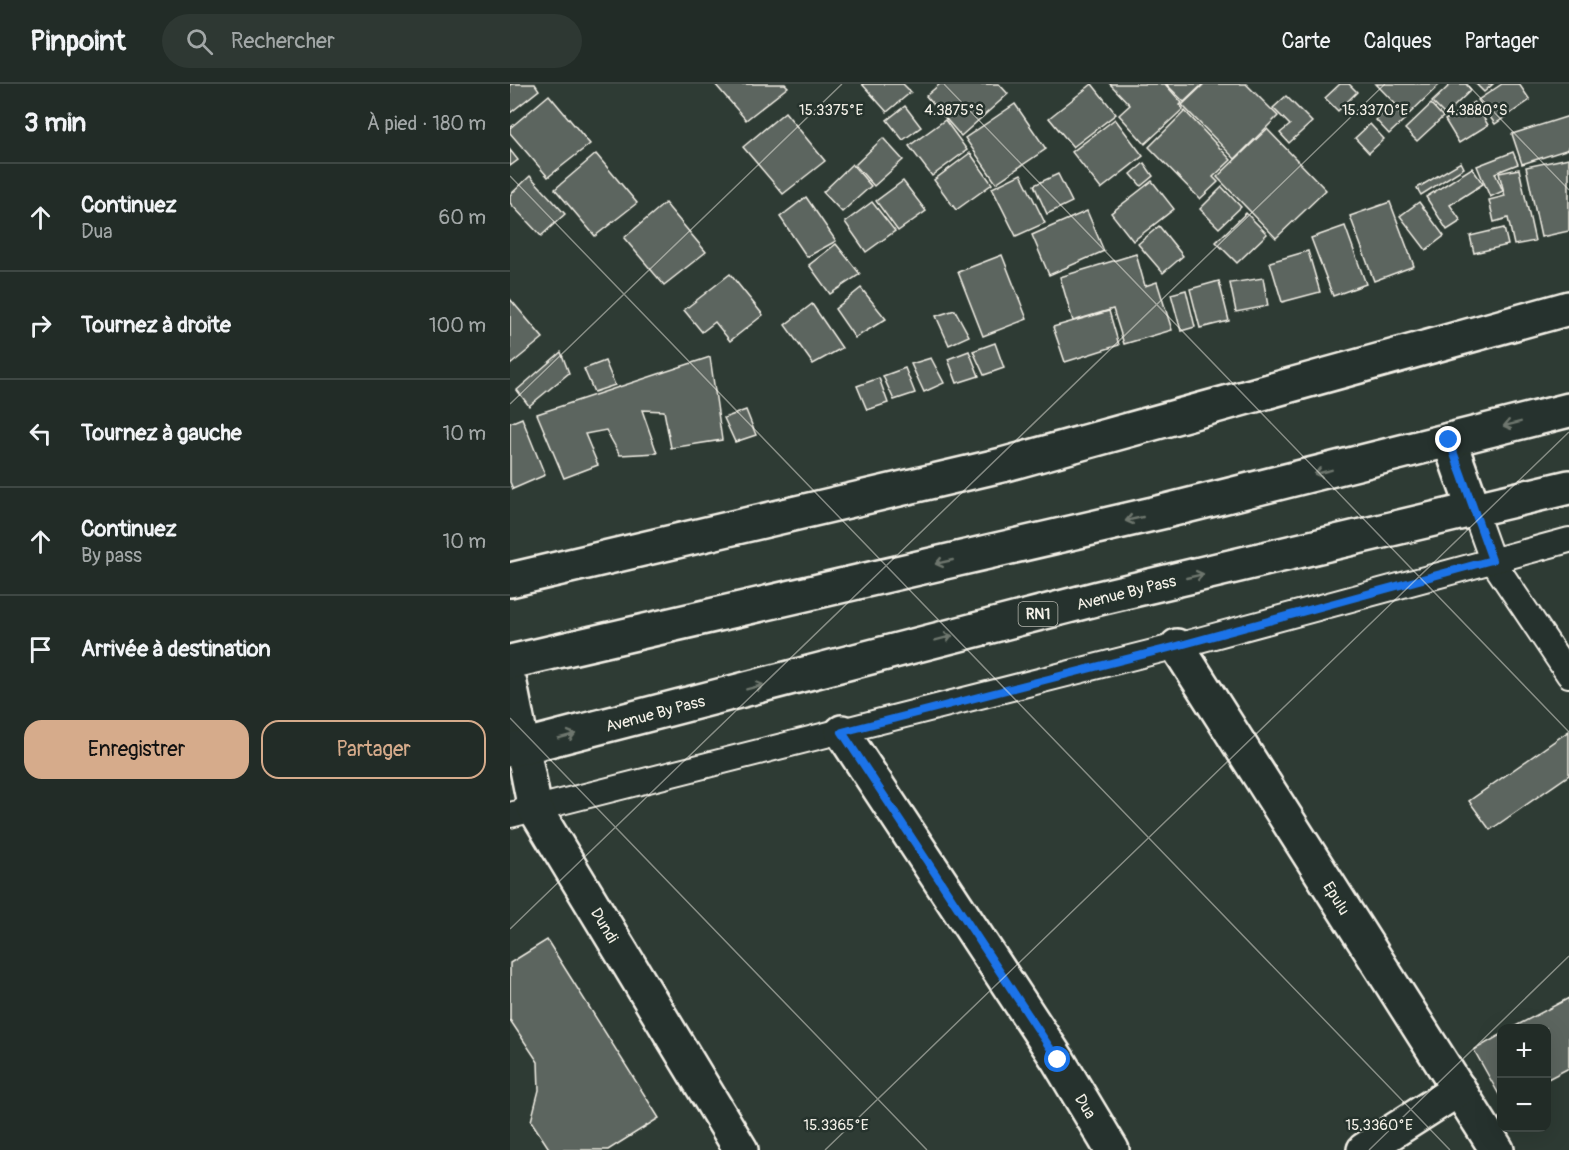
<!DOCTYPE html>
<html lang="fr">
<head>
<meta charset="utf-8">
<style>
  :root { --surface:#222c27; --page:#2e3833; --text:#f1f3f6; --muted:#a2a7a7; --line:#3f4844; --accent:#d6ab8b }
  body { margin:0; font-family:Pangolin,sans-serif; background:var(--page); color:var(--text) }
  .controls { position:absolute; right:18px; bottom:18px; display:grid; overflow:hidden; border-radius:12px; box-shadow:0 6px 24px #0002 }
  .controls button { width:54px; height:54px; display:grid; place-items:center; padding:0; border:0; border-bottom:2px solid var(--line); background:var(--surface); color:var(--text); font:30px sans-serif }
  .stop { position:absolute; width:18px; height:18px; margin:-14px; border:4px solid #1a73e8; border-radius:50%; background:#fff }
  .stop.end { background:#1a73e8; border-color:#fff; box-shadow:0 2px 6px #0008 }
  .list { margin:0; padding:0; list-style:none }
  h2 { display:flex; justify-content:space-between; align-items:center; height:78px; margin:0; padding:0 24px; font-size:26px }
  h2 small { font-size:20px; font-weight:400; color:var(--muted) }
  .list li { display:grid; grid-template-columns:39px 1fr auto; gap:18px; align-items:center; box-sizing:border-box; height:108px; padding:0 24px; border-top:2px solid var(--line) }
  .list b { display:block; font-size:22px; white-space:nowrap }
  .list p { margin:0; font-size:20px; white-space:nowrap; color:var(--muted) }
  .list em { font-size:20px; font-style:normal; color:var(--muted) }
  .actions { display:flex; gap:12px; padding:18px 24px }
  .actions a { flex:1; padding:14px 0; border:2px solid var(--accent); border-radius:18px; text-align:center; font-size:21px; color:var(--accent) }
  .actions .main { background:var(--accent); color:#111 }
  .icon { flex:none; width:33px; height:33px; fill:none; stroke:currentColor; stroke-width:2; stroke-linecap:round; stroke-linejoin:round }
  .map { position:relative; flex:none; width:1059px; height:1066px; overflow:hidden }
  header { display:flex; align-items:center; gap:36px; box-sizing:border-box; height:84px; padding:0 30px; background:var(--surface); border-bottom:2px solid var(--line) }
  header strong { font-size:28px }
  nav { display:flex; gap:33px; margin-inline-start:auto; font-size:21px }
  .search { width:420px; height:54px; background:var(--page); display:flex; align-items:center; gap:15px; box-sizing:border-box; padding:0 21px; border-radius:33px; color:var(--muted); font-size:22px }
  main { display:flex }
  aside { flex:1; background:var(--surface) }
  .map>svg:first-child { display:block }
  .building { fill:#5c655e; stroke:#f4f1e8; stroke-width:1.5 }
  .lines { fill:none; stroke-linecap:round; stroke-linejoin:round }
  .lane-casing { stroke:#f4f1e8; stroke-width:28 }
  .street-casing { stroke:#f4f1e8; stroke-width:38 }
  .highway-casing { stroke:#f4f1e8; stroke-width:38 }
  .lane { stroke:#26332d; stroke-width:24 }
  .street { stroke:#26332d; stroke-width:33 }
  .highway { stroke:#26332d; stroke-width:33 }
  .oneway { stroke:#6e766e }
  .route { stroke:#1a73e8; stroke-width:8 }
  .ticks { fill:none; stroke:#f4f1e8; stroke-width:1.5; stroke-opacity:0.45 }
  .labels { text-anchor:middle; stroke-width:5; stroke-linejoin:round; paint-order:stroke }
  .shield { fill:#26332d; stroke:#b6b8b0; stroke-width:1.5 }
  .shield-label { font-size:15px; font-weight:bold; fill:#f4f1e8 }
  .street-label { font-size:16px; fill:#f4f1e8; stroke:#26332d }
  .ticks-label { font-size:15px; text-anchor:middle; fill:#f4f1e8; stroke:#26332d; stroke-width:5; stroke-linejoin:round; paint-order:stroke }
</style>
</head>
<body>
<header>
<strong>Pinpoint</strong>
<div class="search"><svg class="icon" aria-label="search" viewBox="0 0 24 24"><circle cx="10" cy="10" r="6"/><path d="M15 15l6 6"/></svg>Rechercher</div>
<nav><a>Carte</a><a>Calques</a><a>Partager</a></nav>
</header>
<main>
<aside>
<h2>3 min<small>À pied · 180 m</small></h2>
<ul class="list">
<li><svg class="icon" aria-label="ahead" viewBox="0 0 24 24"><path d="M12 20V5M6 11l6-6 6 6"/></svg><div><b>Continuez</b><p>Dua</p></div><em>60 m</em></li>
<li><svg class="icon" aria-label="right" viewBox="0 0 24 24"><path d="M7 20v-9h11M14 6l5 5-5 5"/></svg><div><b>Tournez à droite</b></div><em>100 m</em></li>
<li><svg class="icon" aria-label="left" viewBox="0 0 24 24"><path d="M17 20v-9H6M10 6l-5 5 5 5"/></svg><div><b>Tournez à gauche</b></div><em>10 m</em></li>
<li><svg class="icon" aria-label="ahead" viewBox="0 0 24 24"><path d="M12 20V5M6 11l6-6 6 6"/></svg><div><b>Continuez</b><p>By pass</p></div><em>10 m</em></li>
<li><svg class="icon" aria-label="arrive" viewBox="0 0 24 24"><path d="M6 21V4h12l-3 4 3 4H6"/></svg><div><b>Arrivée à destination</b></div></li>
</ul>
<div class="actions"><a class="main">Enregistrer</a><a>Partager</a></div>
</aside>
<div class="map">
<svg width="1059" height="1066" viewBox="0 0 1059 1066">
  <rect width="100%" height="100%" fill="#2e3b34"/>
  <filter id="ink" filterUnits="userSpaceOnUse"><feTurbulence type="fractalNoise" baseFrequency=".0167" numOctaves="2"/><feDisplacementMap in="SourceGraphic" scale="12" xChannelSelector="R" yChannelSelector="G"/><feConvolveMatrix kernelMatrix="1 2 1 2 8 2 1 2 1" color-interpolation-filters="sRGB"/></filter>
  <g filter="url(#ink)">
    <g class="building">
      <path d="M 0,0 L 25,0 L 29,6 L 0,29 Z"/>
      <path d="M 205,0 L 275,0 L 278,3 L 236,36 Z"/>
      <path d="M 352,0 L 393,0 L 401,8 L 377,28 Z"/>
      <path d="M 430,0 L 489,0 L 498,10 L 451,52 L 416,12 Z"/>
      <path d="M 582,0 L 606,30 L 563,63 L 539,34 Z"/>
      <path d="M 600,0 L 655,0 L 672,19 L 670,21 L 673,25 L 635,60 L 609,31 L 620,21 Z"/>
      <path d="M 656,0 L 693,0 L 674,18 Z"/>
      <path d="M 694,0 L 736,0 L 768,32 L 725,75 L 672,21 Z"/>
      <path d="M 830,0 L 839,0 L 847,8 L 828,27 L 815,14 Z"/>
      <path d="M 866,0 L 930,0 L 897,32 Z"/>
      <path d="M 941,0 L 956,0 L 961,6 L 935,31 L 922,18 Z"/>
      <path d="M 966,0 L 983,0 L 974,8 Z"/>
      <path d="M 992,0 L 1009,0 L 1020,16 L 985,40 L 968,16 Z"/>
      <path d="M 39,11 L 80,60 L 38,93 L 0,49 L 0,44 Z"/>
      <path d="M 776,12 L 802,38 L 779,59 L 770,49 L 780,41 L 763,24 Z"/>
      <path d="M 964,18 L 978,41 L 949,59 L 935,36 Z"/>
      <path d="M 505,20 L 536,65 L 486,99 L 455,54 Z"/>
      <path d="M 921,20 L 933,33 L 907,57 L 895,45 Z"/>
      <path d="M 881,21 L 895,35 L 879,50 L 866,36 Z"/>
      <path d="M 395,22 L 411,43 L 393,56 L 377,36 Z"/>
      <path d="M 675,27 L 721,76 L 703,93 L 708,98 L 690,115 L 639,63 Z"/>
      <path d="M 275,28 L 315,77 L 273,110 L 233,63 Z"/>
      <path d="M 1059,32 L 1059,65 L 1012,80 L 1002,50 Z"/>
      <path d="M 605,35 L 633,72 L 591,105 L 562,68 Z"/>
      <path d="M 435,36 L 457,66 L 422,92 L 399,62 Z"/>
      <path d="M 860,40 L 874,55 L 859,69 L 845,54 Z"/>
      <path d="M 757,45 L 816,106 L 766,154 L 707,93 Z"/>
      <path d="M 373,54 L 393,76 L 364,102 L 345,81 Z"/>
      <path d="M 0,66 L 8,76 L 0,82 Z"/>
      <path d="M 1003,68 L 1008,80 L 985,89 L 993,107 L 980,113 L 967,82 Z"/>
      <path d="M 460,69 L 482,100 L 446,126 L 424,96 Z"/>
      <path d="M 86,70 L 127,119 L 85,152 L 45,105 Z"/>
      <path d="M 1059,74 L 1059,147 L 1031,153 L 1016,83 Z"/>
      <path d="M 951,78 L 954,84 L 911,111 L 907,104 Z"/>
      <path d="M 634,79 L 643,92 L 631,102 L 621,90 Z"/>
      <path d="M 342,80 L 361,102 L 332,128 L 313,108 Z"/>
      <path d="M 962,84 L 973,100 L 940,121 L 951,137 L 937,146 L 916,113 Z"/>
      <path d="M 1009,85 L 1025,157 L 1004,161 L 998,134 L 984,138 L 979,116 L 995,112 L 989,89 Z"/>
      <path d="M 511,90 L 535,139 L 506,152 L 482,104 Z"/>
      <path d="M 548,90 L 562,118 L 537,130 L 524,101 Z"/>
      <path d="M 20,92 L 55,130 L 31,152 L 0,119 L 0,111 Z"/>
      <path d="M 393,97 L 416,127 L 388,147 L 366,117 Z"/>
      <path d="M 642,97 L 664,125 L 623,157 L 601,129 Z"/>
      <path d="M 712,103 L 731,123 L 709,144 L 690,125 Z"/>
      <path d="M 296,113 L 326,157 L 297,173 L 270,133 Z"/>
      <path d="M 362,118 L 385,147 L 356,168 L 335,138 Z"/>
      <path d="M 880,118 L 904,182 L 864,197 L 840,132 Z"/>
      <path d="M 909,118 L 934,152 L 916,166 L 890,132 Z"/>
      <path d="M 155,119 L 196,168 L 154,201 L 114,154 Z"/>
      <path d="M 577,127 L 594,167 L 539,191 L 522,151 Z"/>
      <path d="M 736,129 L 757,150 L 727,179 L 706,158 Z"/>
      <path d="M 649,142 L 673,172 L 653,189 L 628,160 Z"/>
      <path d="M 835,142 L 856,200 L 823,212 L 801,154 Z"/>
      <path d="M 994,144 L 998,161 L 964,169 L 960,152 Z"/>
      <path d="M 326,160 L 350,190 L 320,210 L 299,181 Z"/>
      <path d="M 798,167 L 810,208 L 772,218 L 760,178 Z"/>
      <path d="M 626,170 L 635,202 L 647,198 L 662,246 L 614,260 L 603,225 L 563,237 L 550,193 Z"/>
      <path d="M 492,171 L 517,235 L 473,252 L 448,188 Z"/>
      <path d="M 220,190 L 253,231 L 220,257 L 205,238 L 192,248 L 174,226 Z"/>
      <path d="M 753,194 L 758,222 L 726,228 L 720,199 Z"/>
      <path d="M 709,197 L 719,237 L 690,244 L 680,205 Z"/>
      <path d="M 351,204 L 376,235 L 345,254 L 325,225 Z"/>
      <path d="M 676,206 L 685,243 L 671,247 L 661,210 Z"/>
      <path d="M 0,215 L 33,254 L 0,281 Z"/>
      <path d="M 302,220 L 332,264 L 303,280 L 275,241 Z"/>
      <path d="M 445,226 L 459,252 L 439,261 L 426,232 Z"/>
      <path d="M 599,227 L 609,261 L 555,278 L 543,243 Z"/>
      <path d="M 485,259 L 494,284 L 474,291 L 463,267 Z"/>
      <path d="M 459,267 L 469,292 L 447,299 L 438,275 Z"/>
      <path d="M 51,268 L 59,289 L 19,322 L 7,306 Z"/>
      <path d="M 200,273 L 212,356 L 161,364 L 154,327 L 132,326 L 147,369 L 110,371 L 96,346 L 75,350 L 88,381 L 54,394 L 27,330 Z"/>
      <path d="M 421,274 L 434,299 L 414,308 L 401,280 Z"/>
      <path d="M 95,277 L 105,301 L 84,308 L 74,285 Z"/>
      <path d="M 395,284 L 405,309 L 384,316 L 373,292 Z"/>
      <path d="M 369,294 L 378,319 L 357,326 L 347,302 Z"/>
      <path d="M 236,326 L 246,351 L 225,358 L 214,334 Z"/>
      <path d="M 12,334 L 35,391 L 3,405 L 0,398 L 0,339 Z"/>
      <path d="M 1059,647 L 1059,691 L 980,746 L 959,717 Z"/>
      <path d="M 37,856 L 149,1034 L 98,1066 L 40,1066 L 21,1037 L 29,1006 L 28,978 L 0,936 L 0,879 Z"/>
      <path d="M 1059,914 L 1059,984 L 1036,996 L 1036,944 L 1002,944 Z"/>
      <path d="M 992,950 L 992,1016 L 964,966 Z"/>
    </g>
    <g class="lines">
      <g class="lane-casing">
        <g id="lane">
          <path d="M 964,426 L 982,476 L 1059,591"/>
          <path d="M 0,731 L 667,562 L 1059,456"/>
        </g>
      </g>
      <g class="street-casing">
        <g id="street">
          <path d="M 939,356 L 964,426"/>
          <path d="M 0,496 L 492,381 L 1059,224"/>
          <path d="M 667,562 L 987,1066"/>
          <path d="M 0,600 L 25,725 L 231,1066"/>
          <path d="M 332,648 L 548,976 L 602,1066"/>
          <path d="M 854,1066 L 949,1005"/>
        </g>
      </g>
      <g class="highway-casing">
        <g id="highway">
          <path d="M 0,578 L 656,427 L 1059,326"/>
          <path d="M 0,666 L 589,514 L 1059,403"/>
        </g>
      </g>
      <use href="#lane" class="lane"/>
      <use href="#street" class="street"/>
      <use href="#highway" class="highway"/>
    </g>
    <defs><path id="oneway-shaft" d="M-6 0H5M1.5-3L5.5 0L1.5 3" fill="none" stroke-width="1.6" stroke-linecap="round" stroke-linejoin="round" transform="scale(1.5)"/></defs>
    <g class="oneway">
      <use href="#oneway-shaft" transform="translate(1002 340) rotate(166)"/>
      <use href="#oneway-shaft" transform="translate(813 388) rotate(166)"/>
      <use href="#oneway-shaft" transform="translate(624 435) rotate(167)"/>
      <use href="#oneway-shaft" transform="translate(434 478) rotate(167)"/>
      <use href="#oneway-shaft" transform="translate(685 492) rotate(-13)"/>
      <use href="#oneway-shaft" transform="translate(434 554) rotate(-15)"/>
      <use href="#oneway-shaft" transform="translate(245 603) rotate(-15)"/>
      <use href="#oneway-shaft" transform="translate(57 652) rotate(-15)"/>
    </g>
  </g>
  <g class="lines" filter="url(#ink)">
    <path class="route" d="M 548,976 L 332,648 L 667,562 L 982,476 L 939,356"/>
  </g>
  <path class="ticks" d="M 434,0 L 1059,648M 957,0 L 1059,106M 0,92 L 940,1066M 0,320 L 332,0M 0,634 L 417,1066M 0,845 L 875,0M 315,1066 L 1059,348M 859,1066 L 1059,872"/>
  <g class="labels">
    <rect class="shield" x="508.5" y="518" width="39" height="24" rx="4.5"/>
    <g class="shield-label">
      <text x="528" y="535">RN1</text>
    </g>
    <g class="street-label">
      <text transform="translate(616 508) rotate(-14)" y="6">Avenue By Pass</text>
      <text transform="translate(145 629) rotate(-15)" y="6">Avenue By Pass</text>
      <text transform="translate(827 814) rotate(58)" y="6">Epulu</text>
      <text transform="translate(95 841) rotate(59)" y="6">Dundi</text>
      <text transform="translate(576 1022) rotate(59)" y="6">Dua</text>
    </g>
  </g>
  <g class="ticks-label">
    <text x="321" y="31">15.3375°E</text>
    <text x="865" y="31">15.3370°E</text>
    <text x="444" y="31">4.3875°S</text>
    <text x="967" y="31">4.3880°S</text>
    <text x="326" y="1046">15.3365°E</text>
    <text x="869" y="1046">15.3360°E</text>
  </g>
</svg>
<div class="controls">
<button>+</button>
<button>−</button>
</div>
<div class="stop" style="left:548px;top:976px"></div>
<div class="stop end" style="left:939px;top:356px"></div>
</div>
</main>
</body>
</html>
